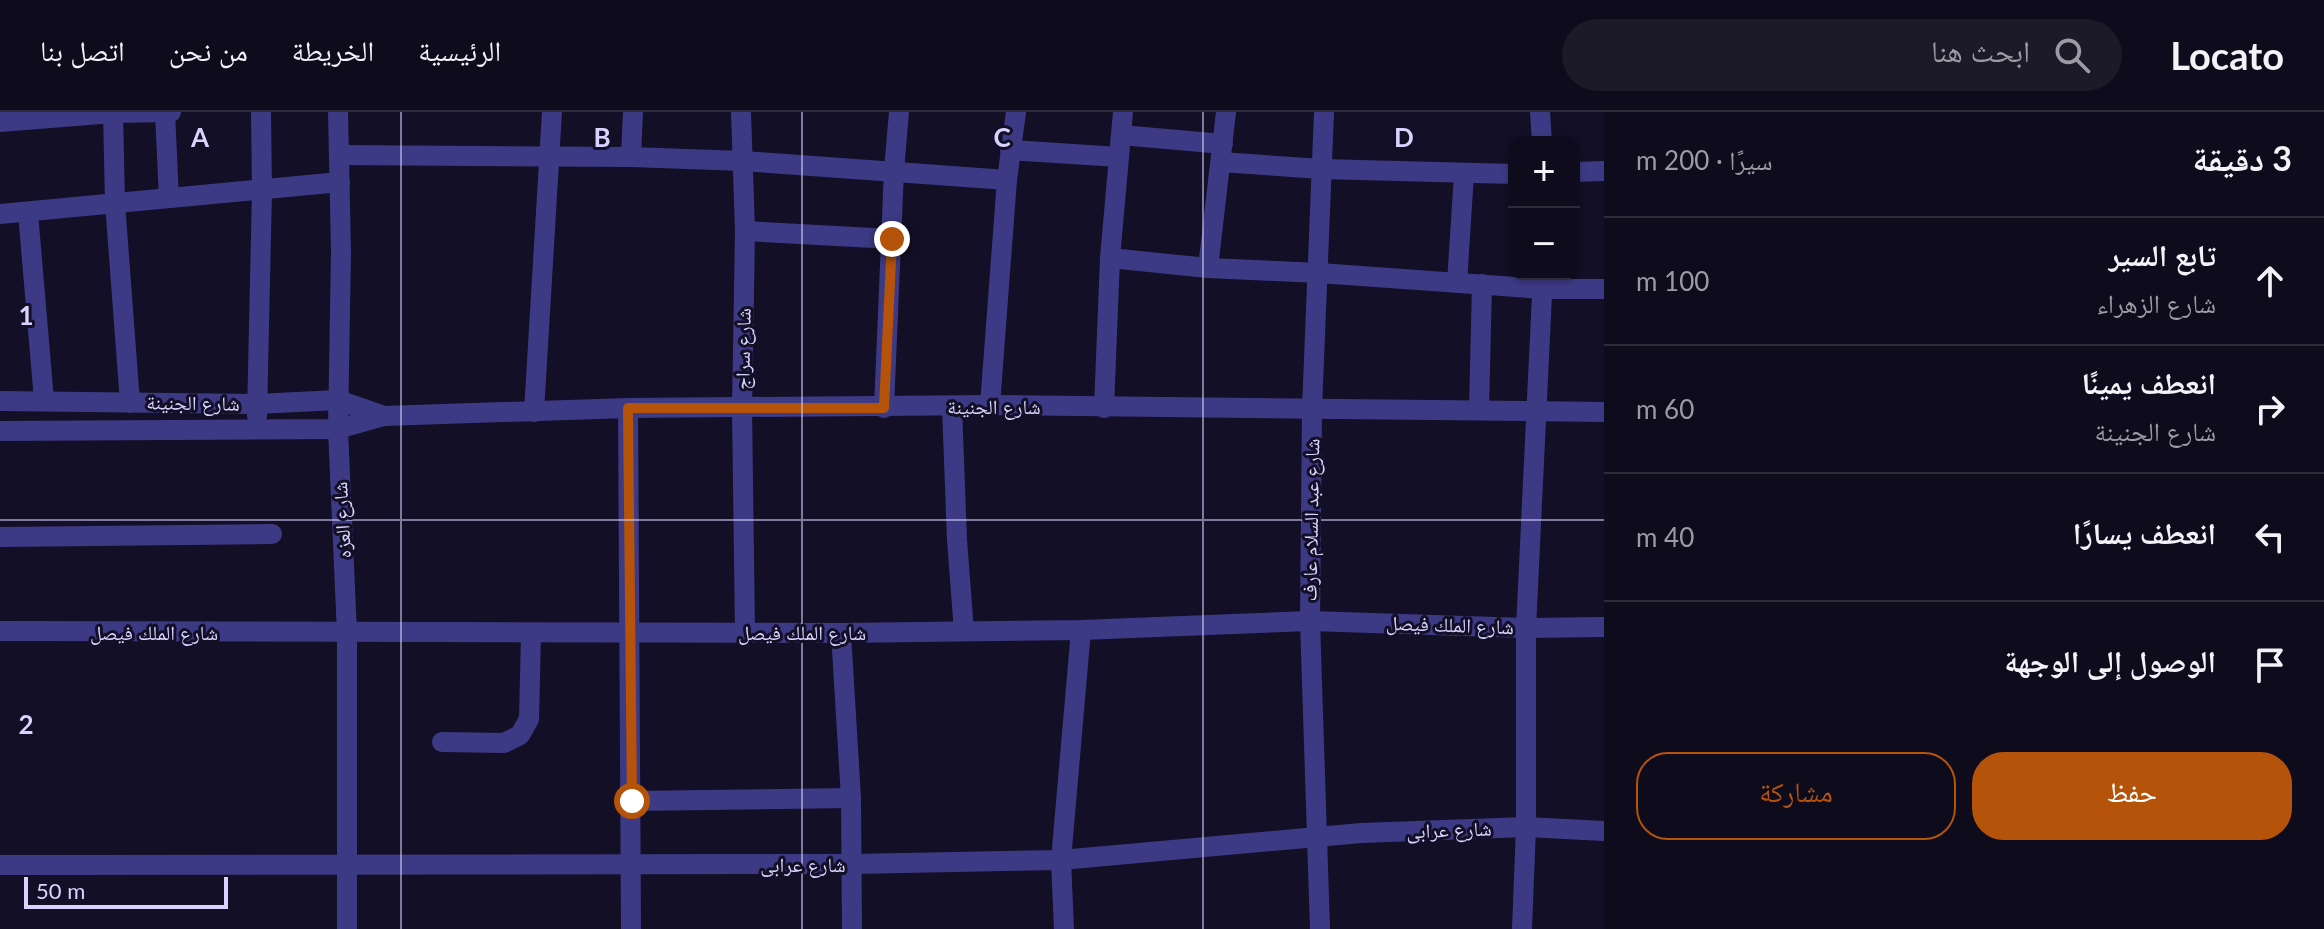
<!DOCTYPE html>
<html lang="ar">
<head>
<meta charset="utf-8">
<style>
  :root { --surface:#0e0b1c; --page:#1c1929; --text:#f1f3f6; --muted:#9b9ba3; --line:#2e2b3b; --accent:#b45309 }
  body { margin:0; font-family:Lato,"Noto Naskh Arabic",sans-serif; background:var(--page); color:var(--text); direction:rtl }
  .controls { position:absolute; right:24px; top:24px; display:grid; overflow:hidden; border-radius:16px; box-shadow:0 2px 6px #0004 }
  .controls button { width:72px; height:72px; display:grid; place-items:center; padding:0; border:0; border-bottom:2px solid var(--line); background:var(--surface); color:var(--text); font:40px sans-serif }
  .scale { position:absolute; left:24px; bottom:20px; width:204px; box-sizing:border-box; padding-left:8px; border:4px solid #d9d4ff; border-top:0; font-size:22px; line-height:28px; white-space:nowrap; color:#d9d4ff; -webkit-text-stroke:6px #130f26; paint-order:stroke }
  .stop { position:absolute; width:24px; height:24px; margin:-18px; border:6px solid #b45309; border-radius:50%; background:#fff }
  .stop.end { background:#b45309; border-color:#fff; box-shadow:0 2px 8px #0008 }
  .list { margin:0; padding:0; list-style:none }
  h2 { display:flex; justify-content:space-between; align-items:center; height:104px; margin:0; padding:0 32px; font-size:34px }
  h2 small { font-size:26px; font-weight:400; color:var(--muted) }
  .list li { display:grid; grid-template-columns:52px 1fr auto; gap:24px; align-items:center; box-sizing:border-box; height:128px; padding:0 32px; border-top:2px solid var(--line) }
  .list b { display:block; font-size:30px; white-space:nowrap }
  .list p { margin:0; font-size:26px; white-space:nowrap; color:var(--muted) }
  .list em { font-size:26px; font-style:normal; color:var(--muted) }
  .actions { display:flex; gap:16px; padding:24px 32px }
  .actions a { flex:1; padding:18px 0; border:2px solid var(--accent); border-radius:32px; text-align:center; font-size:28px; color:var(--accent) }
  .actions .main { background:var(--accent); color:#fff }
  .icon { flex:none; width:44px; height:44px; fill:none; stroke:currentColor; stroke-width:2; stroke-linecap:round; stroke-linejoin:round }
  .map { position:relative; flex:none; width:1604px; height:817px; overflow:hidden; direction:ltr }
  header { display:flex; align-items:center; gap:48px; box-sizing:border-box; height:112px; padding:0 40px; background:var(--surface); border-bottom:2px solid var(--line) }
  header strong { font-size:38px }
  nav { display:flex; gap:44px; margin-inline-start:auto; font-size:28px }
  .search { width:560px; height:72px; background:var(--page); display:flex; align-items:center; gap:20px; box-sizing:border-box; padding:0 28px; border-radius:44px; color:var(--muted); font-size:30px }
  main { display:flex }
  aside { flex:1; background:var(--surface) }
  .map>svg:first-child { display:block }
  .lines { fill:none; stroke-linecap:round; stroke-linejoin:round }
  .minor { stroke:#3d3a85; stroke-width:20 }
  .route { stroke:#b45309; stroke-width:10 }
  .grid { fill:none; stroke:#d9d4ff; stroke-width:2; stroke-opacity:0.55 }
  .labels { text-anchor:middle; stroke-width:6; stroke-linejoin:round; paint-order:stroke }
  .street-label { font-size:20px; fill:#d9d4ff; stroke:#130f26 }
  .grid-label { font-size:26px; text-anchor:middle; font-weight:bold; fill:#d9d4ff; stroke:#130f26; stroke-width:6; stroke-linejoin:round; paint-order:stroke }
</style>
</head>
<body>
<header>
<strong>Locato</strong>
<div class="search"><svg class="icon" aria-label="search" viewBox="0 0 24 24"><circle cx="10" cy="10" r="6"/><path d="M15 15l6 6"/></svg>ابحث هنا</div>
<nav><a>الرئيسية</a><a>الخريطة</a><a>من نحن</a><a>اتصل بنا</a></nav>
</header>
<main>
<aside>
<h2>3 دقيقة<small>سيرًا · 200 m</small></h2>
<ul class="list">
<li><svg class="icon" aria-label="ahead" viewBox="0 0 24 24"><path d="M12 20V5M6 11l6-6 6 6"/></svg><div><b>تابع السير</b><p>شارع الزهراء</p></div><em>100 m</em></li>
<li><svg class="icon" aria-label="right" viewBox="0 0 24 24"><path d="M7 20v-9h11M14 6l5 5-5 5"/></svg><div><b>انعطف يمينًا</b><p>شارع الجنينة</p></div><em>60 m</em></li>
<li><svg class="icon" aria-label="left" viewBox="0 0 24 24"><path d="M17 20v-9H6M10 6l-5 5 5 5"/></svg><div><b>انعطف يسارًا</b></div><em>40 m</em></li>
<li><svg class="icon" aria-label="arrive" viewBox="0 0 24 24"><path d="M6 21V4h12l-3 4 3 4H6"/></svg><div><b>الوصول إلى الوجهة</b></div></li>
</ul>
<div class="actions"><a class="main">حفظ</a><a>مشاركة</a></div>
</aside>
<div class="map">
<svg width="1604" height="817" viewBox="0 0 1604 817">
  <rect width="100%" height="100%" fill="#130f26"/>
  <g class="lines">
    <g class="minor">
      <path d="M 113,0 L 115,91 L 130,291"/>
      <path d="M 165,0 L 169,86"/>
      <path d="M 338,0 L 341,139 L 338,317 L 347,522 L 347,817"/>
      <path d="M 741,0 L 745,119 L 742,296 L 745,521"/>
      <path d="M 1540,0 L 1542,30"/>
      <path d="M 0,10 L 113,1 L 171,0"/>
      <path d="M 1121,23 L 1223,32"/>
      <path d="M 1010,38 L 1119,45"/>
      <path d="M 339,43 L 631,45 L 743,49 L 1007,68"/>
      <path d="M 631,45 L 633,0"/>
      <path d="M 1221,50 L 1321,57 L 1514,62"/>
      <path d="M 1574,60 L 1604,59"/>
      <path d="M 28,101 L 44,288"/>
      <path d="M 0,102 L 340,70"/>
      <path d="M 745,119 L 892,127"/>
      <path d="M 1110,146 L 1208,156 L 1319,161 L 1543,177 L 1604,177"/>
      <path d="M 1208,156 L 1226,0"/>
      <path d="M 1457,171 L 1464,62"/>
      <path d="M 0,289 L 256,292 L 338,288 L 384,304"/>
      <path d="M 990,293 L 1007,68 L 1016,0"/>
      <path d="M 952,295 L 957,428 L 964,519"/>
      <path d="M 628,296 L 631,817"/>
      <path d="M 884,296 L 894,58 L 899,0"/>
      <path d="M 1104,296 L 1110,146 L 1123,0"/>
      <path d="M 1479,298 L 1482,172"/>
      <path d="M 534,300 L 552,0"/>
      <path d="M 257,304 L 262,79 L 261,0"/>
      <path d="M 0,319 L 338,317 L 384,304 L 628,296 L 990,293 L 1604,300"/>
      <path d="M 0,425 L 272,422"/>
      <path d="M 0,519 L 841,521 L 1081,518 L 1310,509 L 1526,516 L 1604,515"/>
      <path d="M 841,521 L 851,686 L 852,817"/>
      <path d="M 442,630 L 504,631 L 520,623 L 529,607 L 531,522"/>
      <path d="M 632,689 L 851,686"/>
      <path d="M 0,753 L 853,752 L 1061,748 L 1361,721 L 1526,715 L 1604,719"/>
      <path d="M 1064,817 L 1061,748 L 1081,518"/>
      <path d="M 1320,817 L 1310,509 L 1312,297 L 1324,0"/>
      <path d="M 1522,817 L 1526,715 L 1526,516 L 1543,162"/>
    </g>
  </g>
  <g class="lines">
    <path class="route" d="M 632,689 L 628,296 L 884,296 L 892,127"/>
  </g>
  <path class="grid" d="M 401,0 L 401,817M 802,0 L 802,817M 1203,0 L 1203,817M 0,408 L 1604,408"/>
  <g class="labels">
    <g class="street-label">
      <text transform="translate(743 237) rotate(-89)" y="7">شارع سراج</text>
      <text transform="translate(193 291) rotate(1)" y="7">شارع الجنينة</text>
      <text x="994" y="302">شارع الجنينة</text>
      <text transform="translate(342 408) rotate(-93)" y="7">شارع العزه</text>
      <text transform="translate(1311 408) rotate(-89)" y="7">شارع عبد السلام عارف</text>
      <text transform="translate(1450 513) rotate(2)" y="7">شارع الملك فيصل</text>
      <text x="154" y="528">شارع الملك فيصل</text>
      <text x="802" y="528">شارع الملك فيصل</text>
      <text transform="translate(1449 718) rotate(-2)" y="7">شارع عرابى</text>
      <text x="803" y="760">شارع عرابى</text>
    </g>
  </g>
  <g class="grid-label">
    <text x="200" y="35">A</text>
    <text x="602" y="35">B</text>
    <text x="1002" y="35">C</text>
    <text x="1404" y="35">D</text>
    <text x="26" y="213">1</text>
    <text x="26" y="622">2</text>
  </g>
</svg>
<div class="controls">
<button>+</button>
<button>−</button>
</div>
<div class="scale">50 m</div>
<div class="stop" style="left:632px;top:689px"></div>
<div class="stop end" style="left:892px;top:127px"></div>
</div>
</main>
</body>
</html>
